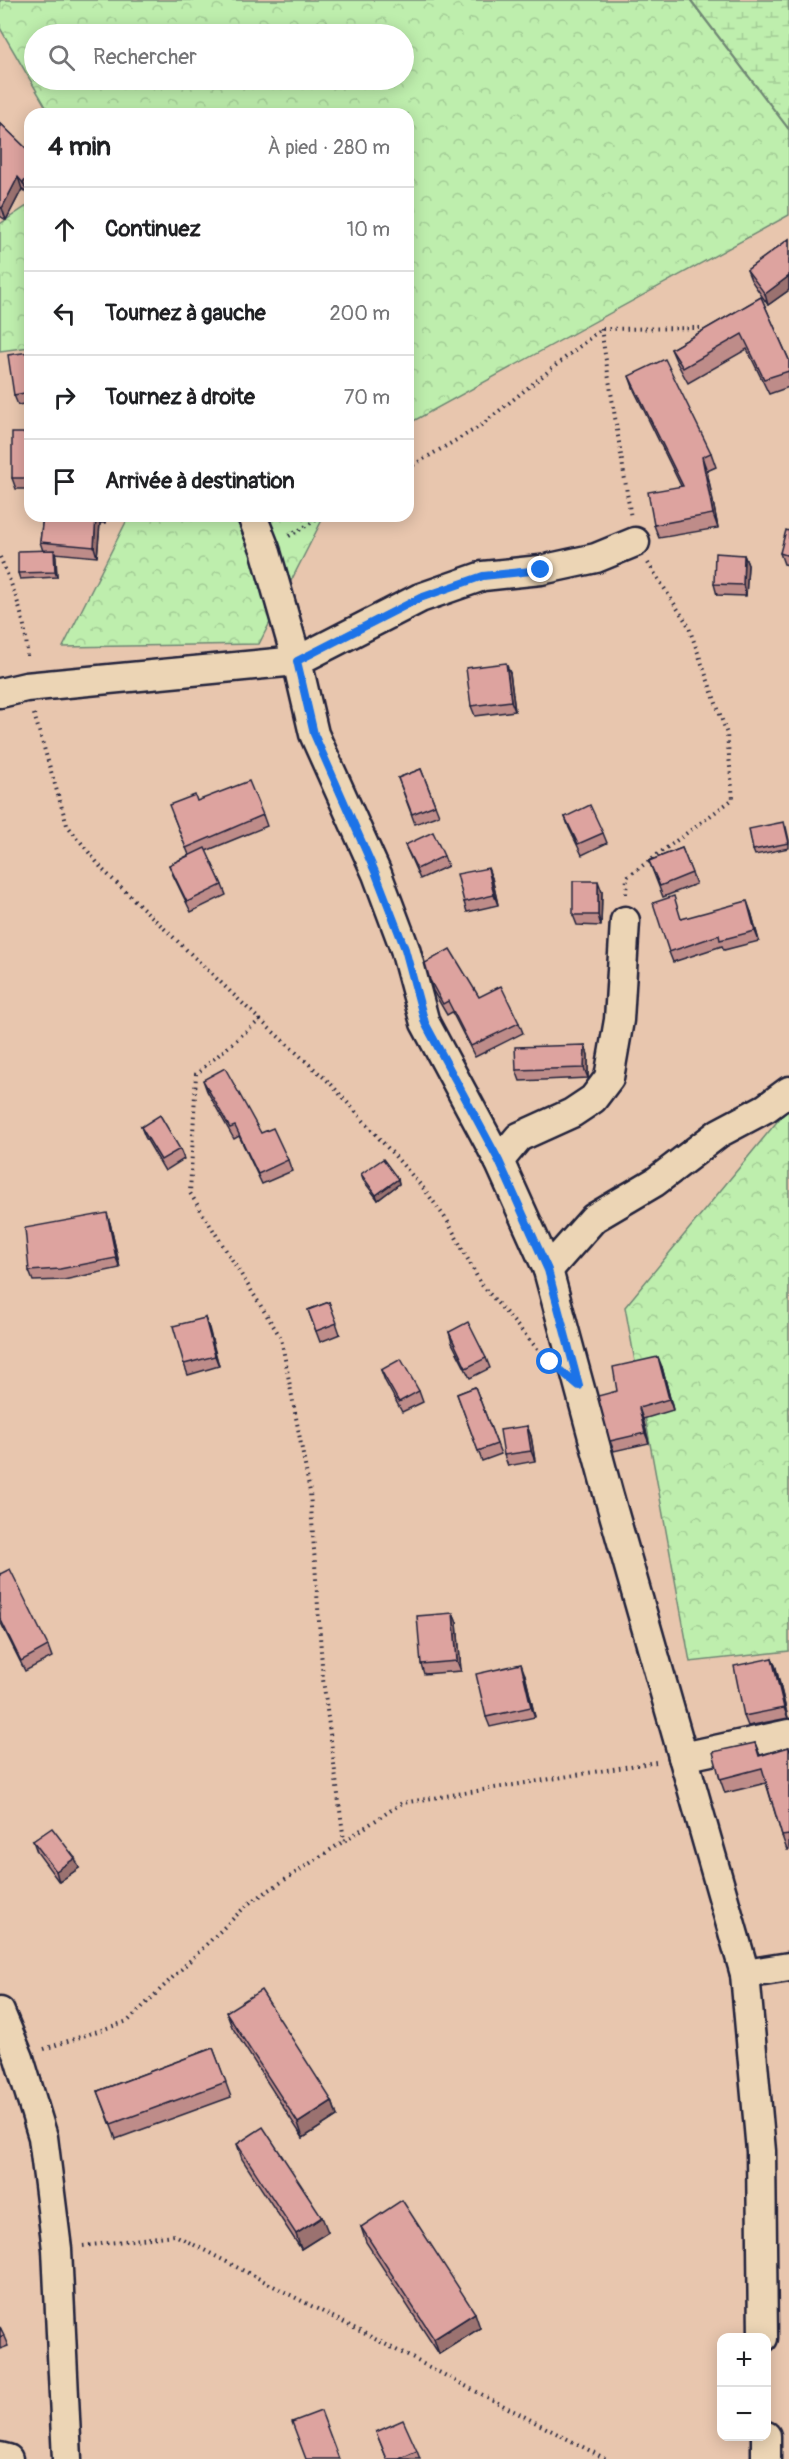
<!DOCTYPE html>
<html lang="fr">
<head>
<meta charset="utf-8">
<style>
  :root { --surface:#fff; --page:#f2f2f2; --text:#202124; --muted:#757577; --line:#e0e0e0 }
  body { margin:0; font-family:Pangolin,sans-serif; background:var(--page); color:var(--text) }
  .controls { position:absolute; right:18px; bottom:18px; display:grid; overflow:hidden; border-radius:12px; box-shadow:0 3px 15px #0003 }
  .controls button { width:54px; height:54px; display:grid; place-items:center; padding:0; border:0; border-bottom:2px solid var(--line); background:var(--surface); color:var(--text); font:30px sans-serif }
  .stop { position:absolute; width:18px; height:18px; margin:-14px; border:4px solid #1a73e8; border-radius:50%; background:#fff }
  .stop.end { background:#1a73e8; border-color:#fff; box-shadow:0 2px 6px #0008 }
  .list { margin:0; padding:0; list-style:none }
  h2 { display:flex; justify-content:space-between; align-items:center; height:78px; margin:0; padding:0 24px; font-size:26px }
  h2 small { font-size:20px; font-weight:400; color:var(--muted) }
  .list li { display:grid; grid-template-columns:39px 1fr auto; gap:18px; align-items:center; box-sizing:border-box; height:84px; padding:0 24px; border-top:2px solid var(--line) }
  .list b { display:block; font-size:22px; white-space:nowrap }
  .list em { font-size:20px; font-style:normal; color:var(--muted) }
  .icon { flex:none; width:33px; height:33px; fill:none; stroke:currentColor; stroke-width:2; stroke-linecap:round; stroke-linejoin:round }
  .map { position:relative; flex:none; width:789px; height:2459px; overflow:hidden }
  .search { position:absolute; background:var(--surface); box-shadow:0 3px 15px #0003; left:24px; top:24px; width:390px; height:66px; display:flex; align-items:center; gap:15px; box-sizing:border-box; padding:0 21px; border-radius:33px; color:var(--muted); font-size:22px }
  .panel { position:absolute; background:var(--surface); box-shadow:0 3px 15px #0003; left:24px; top:108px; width:390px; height:414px; border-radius:18px }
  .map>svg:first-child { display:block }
  .forest { fill:url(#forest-crowns); stroke:#708874; stroke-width:1.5; fill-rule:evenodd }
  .wetland { fill:url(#wetland-marsh); stroke:#708874; stroke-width:1.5 }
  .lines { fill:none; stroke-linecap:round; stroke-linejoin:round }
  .street-casing { stroke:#22223b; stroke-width:33 }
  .path { stroke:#22223b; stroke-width:4; stroke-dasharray:1.5 4.5; stroke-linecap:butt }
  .street { stroke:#ecd5b5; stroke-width:28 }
  .wall { fill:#be8c89; stroke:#22223b; stroke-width:1.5 }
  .shaded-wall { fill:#9b726f; stroke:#22223b; stroke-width:1.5 }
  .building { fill:#dda39f; stroke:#22223b; stroke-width:1.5 }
  .route { stroke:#1a73e8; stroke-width:8 }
</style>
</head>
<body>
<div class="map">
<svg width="789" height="2459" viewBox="0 0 789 2459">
  <defs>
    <pattern id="forest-crowns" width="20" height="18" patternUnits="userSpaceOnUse" patternTransform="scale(1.5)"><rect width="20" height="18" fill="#beeead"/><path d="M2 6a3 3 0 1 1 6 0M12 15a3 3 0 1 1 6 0" fill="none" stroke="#a3cc96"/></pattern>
    <pattern id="wetland-marsh" width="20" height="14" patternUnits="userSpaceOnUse" patternTransform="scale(1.5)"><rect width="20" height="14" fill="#beeead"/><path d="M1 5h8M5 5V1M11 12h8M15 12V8" fill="none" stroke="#a3cc96"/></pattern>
  </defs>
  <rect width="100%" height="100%" fill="#e8c6ae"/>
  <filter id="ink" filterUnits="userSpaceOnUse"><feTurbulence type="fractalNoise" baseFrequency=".0167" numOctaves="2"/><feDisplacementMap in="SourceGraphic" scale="12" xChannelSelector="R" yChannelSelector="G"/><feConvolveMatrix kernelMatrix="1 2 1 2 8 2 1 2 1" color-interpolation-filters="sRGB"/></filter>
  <g filter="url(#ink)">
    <g class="forest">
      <path d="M 0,0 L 690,0 L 789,130 L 789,215 L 408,424 L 408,114 L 50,114 L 0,28 ZM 404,34 L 404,80 L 34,80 L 34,34 Z"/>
      <path d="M 30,204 L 30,347 L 0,351 L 0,224 Z"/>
      <path d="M 129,516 L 324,516 L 259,644 L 63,647 Z"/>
      <path d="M 789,1107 L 789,1651 L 690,1662 L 625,1307 Z"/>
    </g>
    <path class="wetland" d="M 691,0 L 789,0 L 789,129 Z"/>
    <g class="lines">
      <g class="street-casing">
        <g id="street">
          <path d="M 252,516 L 265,549 L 297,661 L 314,734 L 377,874 L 405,949 L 425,1023 L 499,1161 L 548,1270 L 608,1493 L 745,1974 L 761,2151 L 763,2338"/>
          <path d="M 0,693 L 26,687 L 297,661 L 420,598 L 483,576 L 541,570 L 596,558 L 635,542"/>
          <path d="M 499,1161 L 519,1137 L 572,1113 L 593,1099 L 609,1078 L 619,1020 L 625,921"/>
          <path d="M 548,1270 L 594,1218 L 655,1182 L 719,1133 L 766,1108 L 789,1091"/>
          <path d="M 683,1757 L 789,1734"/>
          <path d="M 745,1974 L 789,1967"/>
          <path d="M 0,2012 L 19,2058 L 43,2137 L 57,2249 L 67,2459"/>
          <path d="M 766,2436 L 766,2459"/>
          <path d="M 0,2457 L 8,2459"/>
        </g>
      </g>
      <g class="path">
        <path d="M 601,329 L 631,518"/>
        <path d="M 408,468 L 479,427 L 601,329 L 702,328"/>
        <path d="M 289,536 L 323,516"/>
        <path d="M 0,557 C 14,590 28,623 27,660"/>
        <path d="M 34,714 L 67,825 L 103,870 L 260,1020 L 196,1074 L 190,1193 L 281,1338 L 310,1492 L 323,1679 L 344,1841"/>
        <path d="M 626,894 L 627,877 L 733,799 L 727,734 L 688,625 L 648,563"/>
        <path d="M 260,1020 L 330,1083 L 425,1190 L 448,1222 L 481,1284 L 540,1352"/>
        <path d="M 44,2049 L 128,2021 L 248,1904 L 402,1803 L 656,1762"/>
        <path d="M 83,2246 L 175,2235 L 606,2459"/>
      </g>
      <use href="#street" class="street"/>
    </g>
    <g class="wall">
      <path d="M 0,123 L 30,152 L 28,195 L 22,189 L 6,220 L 0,216 Z"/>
      <path d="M 789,239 L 789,290 L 768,305 L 751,280 L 747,270 Z"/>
      <path d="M 761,297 L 789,360 L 789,387 L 769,394 L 747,349 L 688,383 L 677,363 L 671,349 Z"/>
      <path d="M 30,352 L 30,403 L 18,405 L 14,395 Z"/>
      <path d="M 629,376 L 711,453 L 716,467 L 707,471 L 718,528 L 659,538 L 654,525 L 681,486 L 634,390 Z"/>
      <path d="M 30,433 L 30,489 L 16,489 L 12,478 Z"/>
      <path d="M 43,516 L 106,516 L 105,523 L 100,523 L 97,557 L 55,553 L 57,577 L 20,579 L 18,573 L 43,551 L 40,542 Z"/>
      <path d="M 789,531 L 789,565 L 784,564 L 780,553 Z"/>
      <path d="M 744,555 L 748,565 L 746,596 L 717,595 L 714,584 Z"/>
      <path d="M 510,673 L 515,711 L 475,716 L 471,706 Z"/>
      <path d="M 421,769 L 439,815 L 415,824 L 398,778 Z"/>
      <path d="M 197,801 L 263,815 L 267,826 L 206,851 L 222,885 L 226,895 L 191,912 L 173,875 L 169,865 L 189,855 L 173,815 Z"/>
      <path d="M 565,817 L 603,833 L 607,843 L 582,855 L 569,828 Z"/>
      <path d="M 786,827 L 789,840 L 789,848 L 755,855 L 753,850 Z"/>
      <path d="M 405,845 L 444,856 L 448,866 L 420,879 Z"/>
      <path d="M 682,848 L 696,884 L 663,897 L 649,861 Z"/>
      <path d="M 492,878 L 498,905 L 467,912 L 464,902 Z"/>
      <path d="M 602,892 L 601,926 L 577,925 L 573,915 Z"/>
      <path d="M 751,912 L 759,941 L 724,950 L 722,946 L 673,962 L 669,952 L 682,919 Z"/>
      <path d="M 430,980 L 479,997 L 519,1023 L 523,1033 L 475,1057 L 452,1012 L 447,1015 L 433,991 Z"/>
      <path d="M 585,1045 L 588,1055 L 588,1078 L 520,1081 L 516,1070 Z"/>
      <path d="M 203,1080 L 261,1133 L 288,1160 L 292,1171 L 262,1184 L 239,1136 L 234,1139 L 207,1091 Z"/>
      <path d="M 141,1127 L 180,1149 L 184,1159 L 165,1171 L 145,1137 Z"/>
      <path d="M 361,1174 L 398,1179 L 399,1184 L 378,1200 L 363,1180 Z"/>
      <path d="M 110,1223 L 120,1268 L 64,1280 L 33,1281 L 29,1271 Z"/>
      <path d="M 329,1302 L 340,1334 L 320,1342 L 308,1310 Z"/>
      <path d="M 205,1318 L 219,1366 L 188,1375 L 184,1364 Z"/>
      <path d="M 449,1332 L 486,1358 L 490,1368 L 470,1378 L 452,1343 Z"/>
      <path d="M 662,1367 L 673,1410 L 643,1419 L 649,1443 L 614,1451 L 610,1441 L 617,1391 Z"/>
      <path d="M 381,1370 L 419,1391 L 423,1402 L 402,1412 L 385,1381 Z"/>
      <path d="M 475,1387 L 501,1454 L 482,1461 L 457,1394 Z"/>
      <path d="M 527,1426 L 531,1436 L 535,1461 L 508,1466 L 504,1455 Z"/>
      <path d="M 0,1574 L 48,1646 L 52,1657 L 25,1671 L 0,1621 Z"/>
      <path d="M 457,1623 L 461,1671 L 424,1674 L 421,1664 Z"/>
      <path d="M 772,1658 L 776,1668 L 788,1718 L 748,1726 L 744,1716 Z"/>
      <path d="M 525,1675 L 535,1717 L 490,1727 L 486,1717 Z"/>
      <path d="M 755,1743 L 760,1755 L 789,1747 L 789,1850 L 787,1850 L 782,1836 L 766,1783 L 725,1793 L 720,1779 Z"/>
      <path d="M 33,1841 L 79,1868 L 59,1882 L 37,1852 Z"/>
      <path d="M 226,2012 L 332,2101 L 337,2116 L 303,2138 L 232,2027 Z"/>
      <path d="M 213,2048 L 231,2097 L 116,2139 L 98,2091 Z"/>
      <path d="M 237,2144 L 328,2232 L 301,2249 L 242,2159 Z"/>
      <path d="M 361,2227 L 480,2328 L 439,2354 L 366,2242 Z"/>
      <path d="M 0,2327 L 8,2346 L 0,2349 Z"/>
      <path d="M 376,2432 L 417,2451 L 420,2459 L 387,2459 Z"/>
    </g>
    <g class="shaded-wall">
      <path d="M 30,174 L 30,192 L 28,195 L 23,183 Z"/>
      <path d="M 18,177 L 22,189 L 6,220 L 2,208 Z"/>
      <path d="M 789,276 L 789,290 L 768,305 L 765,294 Z"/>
      <path d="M 702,457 L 707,471 L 718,528 L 713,514 Z"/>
      <path d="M 96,516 L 98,516 L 100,523 L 97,557 L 94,547 Z"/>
      <path d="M 103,516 L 106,516 L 105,523 Z"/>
      <path d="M 54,550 L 56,556 L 57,577 L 55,572 Z"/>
      <path d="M 744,555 L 748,565 L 746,596 L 743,585 Z"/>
      <path d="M 506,663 L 510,673 L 515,711 L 511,701 Z"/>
      <path d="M 488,868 L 492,878 L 498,905 L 494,895 Z"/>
      <path d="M 598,881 L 602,892 L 601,926 L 598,915 Z"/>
      <path d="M 747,901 L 751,912 L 759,941 L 755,931 Z"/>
      <path d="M 585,1045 L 588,1055 L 588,1078 L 584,1068 Z"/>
      <path d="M 398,1179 L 399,1184 L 378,1200 L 376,1195 Z"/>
      <path d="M 107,1213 L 110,1223 L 120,1268 L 116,1258 Z"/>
      <path d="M 205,1318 L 209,1328 L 219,1366 L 215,1356 Z"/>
      <path d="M 658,1357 L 662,1367 L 673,1410 L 669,1399 Z"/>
      <path d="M 639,1408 L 643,1419 L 649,1443 L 645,1433 Z"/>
      <path d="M 527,1426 L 531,1436 L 535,1461 L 531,1451 Z"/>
      <path d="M 453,1613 L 457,1623 L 461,1671 L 457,1661 Z"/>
      <path d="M 772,1658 L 776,1668 L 788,1718 L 784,1708 Z"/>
      <path d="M 521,1664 L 525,1675 L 535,1717 L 531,1707 Z"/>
      <path d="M 75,1858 L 79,1868 L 59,1882 L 56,1871 Z"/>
      <path d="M 332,2101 L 337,2116 L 303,2138 L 298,2123 Z"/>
      <path d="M 322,2217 L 328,2232 L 301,2249 L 296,2234 Z"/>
      <path d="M 475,2313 L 480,2328 L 439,2354 L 434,2339 Z"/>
    </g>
    <g class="building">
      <path d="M 0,123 L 30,152 L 30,174 L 23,183 L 18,177 L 2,208 L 0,207 Z"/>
      <path d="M 789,239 L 789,276 L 765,294 L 747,270 Z"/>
      <path d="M 761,297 L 789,360 L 789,371 L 764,379 L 742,334 L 683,368 L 671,349 Z"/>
      <path d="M 30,352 L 30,392 L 14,395 L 8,355 Z"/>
      <path d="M 665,359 L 711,453 L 702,457 L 713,514 L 654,525 L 648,492 L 683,486 L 629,376 Z"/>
      <rect x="12" y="433" width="18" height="45"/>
      <path d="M 43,516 L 96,516 L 94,547 L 40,542 Z"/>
      <path d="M 786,530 L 789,531 L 789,556 L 780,553 Z"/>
      <path d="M 54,550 L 55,572 L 18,573 L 18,551 Z"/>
      <path d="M 715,553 L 744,555 L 743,585 L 714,584 Z"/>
      <path d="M 506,663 L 511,701 L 471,706 L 466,668 Z"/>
      <path d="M 421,769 L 435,805 L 412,814 L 398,778 Z"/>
      <path d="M 249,781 L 263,815 L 186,848 L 169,805 L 195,795 L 197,801 Z"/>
      <path d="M 590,805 L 603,833 L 578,844 L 565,817 Z"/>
      <path d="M 784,822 L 789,843 L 753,850 L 749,829 Z"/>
      <path d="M 433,832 L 444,856 L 417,869 L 405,845 Z"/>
      <path d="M 205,848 L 222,885 L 187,902 L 169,865 Z"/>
      <path d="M 682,848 L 692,873 L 660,886 L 649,861 Z"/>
      <path d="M 488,868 L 494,895 L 464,902 L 457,874 Z"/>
      <rect x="573" y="881" width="25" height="34"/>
      <path d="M 674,896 L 681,919 L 747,901 L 755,931 L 720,940 L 719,935 L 669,952 L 653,903 Z"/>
      <path d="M 450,949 L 479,997 L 501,986 L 519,1023 L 471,1046 L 448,1001 L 443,1004 L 430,980 L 425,963 Z"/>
      <path d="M 585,1045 L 584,1068 L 516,1070 L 515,1047 Z"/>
      <path d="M 225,1068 L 261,1133 L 273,1128 L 288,1160 L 258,1174 L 235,1126 L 230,1128 L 203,1080 Z"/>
      <path d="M 160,1115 L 180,1149 L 161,1160 L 141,1127 Z"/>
      <path d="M 383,1159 L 398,1179 L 376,1195 L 361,1174 Z"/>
      <path d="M 107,1213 L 116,1258 L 60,1269 L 29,1271 L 25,1228 Z"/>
      <path d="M 329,1302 L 337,1323 L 316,1331 L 308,1310 Z"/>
      <path d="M 205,1318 L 215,1356 L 184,1364 L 173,1326 Z"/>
      <path d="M 468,1322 L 486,1358 L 466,1368 L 449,1332 Z"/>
      <path d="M 658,1357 L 669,1399 L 639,1408 L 645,1433 L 610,1441 L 598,1396 L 617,1391 L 613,1367 Z"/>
      <path d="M 401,1359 L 419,1391 L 399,1402 L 381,1370 Z"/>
      <path d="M 475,1387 L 497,1444 L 478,1451 L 457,1394 Z"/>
      <path d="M 527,1426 L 531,1451 L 504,1455 L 500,1430 Z"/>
      <path d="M 10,1569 L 48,1646 L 21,1661 L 0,1618 L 0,1574 Z"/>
      <path d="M 453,1613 L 457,1661 L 421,1664 L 417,1616 Z"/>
      <path d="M 772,1658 L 784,1708 L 744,1716 L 734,1666 Z"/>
      <path d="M 521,1664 L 531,1707 L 486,1717 L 476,1674 Z"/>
      <path d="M 755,1743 L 759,1756 L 789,1747 L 789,1835 L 782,1836 L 762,1768 L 720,1779 L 713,1752 Z"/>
      <path d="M 52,1828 L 75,1858 L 56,1871 L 33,1841 Z"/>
      <path d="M 261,1990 L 332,2101 L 298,2123 L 226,2012 Z"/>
      <path d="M 213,2048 L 226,2082 L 111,2124 L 98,2091 Z"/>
      <path d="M 263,2127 L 322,2217 L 296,2234 L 237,2144 Z"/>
      <path d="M 402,2200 L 475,2313 L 434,2339 L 361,2227 Z"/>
      <path d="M 0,2327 L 4,2335 L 0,2337 Z"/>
      <path d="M 321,2411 L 339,2459 L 306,2459 L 292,2422 Z"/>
      <path d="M 403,2420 L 417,2451 L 399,2459 L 387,2459 L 376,2432 Z"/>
    </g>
  </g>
  <g class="lines" filter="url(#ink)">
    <path class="route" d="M 541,570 L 483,576 L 420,598 L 297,661 L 314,734 L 376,874 L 405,949 L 425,1023 L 499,1161 L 548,1270 L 579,1386 L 550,1362"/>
  </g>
</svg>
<div class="controls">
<button>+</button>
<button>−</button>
</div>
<div class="stop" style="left:550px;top:1362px"></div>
<div class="stop end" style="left:541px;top:570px"></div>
<div class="search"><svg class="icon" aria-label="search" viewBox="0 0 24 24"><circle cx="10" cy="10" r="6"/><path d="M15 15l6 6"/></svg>Rechercher</div>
<section class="panel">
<h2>4 min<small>À pied · 280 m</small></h2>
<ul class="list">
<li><svg class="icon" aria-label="ahead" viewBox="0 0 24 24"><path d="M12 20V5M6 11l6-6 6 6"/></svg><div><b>Continuez</b></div><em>10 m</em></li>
<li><svg class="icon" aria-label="left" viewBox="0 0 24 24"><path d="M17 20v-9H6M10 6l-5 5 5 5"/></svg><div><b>Tournez à gauche</b></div><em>200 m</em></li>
<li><svg class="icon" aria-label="right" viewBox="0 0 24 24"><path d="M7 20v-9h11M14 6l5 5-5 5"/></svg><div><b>Tournez à droite</b></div><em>70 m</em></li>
<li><svg class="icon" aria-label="arrive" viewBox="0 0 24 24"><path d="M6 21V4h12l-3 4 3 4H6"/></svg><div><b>Arrivée à destination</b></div></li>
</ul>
</section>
</div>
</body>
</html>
